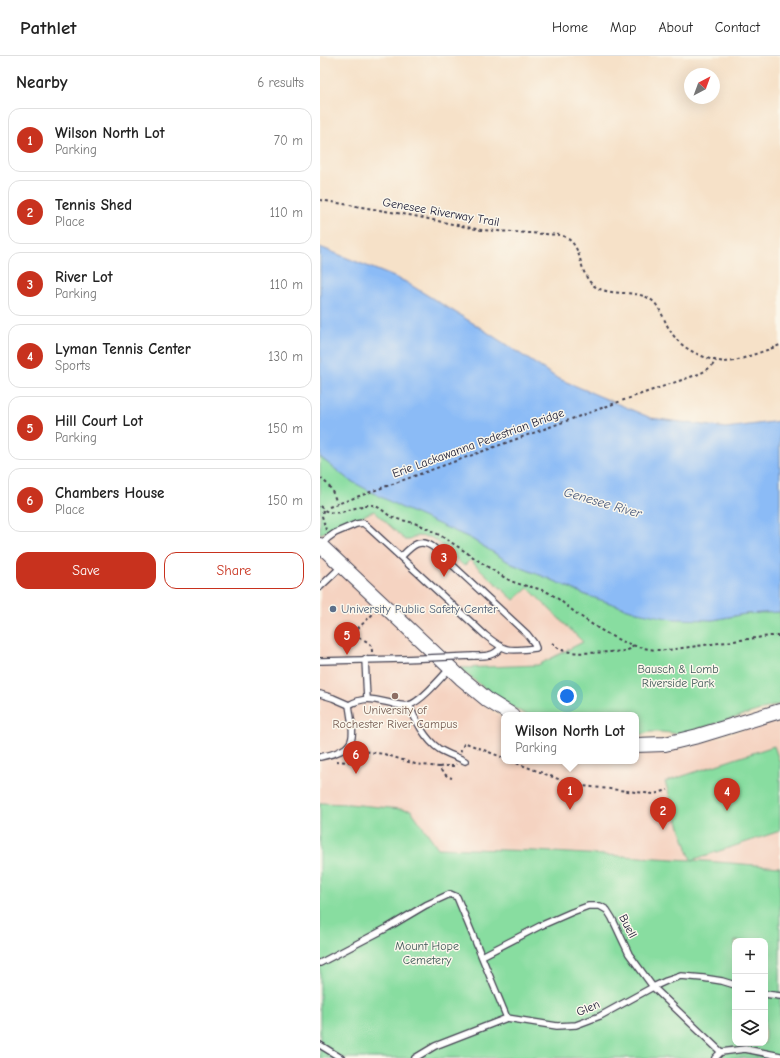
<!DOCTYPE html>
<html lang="en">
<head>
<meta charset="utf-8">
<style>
  :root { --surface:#fff; --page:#f2f2f2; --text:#222; --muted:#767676; --line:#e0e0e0; --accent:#c8321e }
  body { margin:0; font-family:"Comic Neue",sans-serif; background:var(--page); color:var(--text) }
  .controls { position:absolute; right:12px; bottom:12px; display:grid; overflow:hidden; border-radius:8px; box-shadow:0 4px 16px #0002 }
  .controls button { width:36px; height:36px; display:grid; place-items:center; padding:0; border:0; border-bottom:1px solid var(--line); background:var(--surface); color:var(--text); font:20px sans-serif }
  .compass { position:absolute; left:364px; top:12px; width:36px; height:36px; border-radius:50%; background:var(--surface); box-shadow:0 4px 16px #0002; rotate:41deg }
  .you { position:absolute; left:247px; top:640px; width:14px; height:14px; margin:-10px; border:3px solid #fff; border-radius:50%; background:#1a73e8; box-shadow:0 0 0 6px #1a73e833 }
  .badge { display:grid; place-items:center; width:26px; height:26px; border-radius:50%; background:var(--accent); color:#fff; font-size:13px; font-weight:700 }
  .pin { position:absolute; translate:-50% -33px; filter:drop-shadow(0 1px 2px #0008) }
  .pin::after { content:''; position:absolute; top:21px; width:14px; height:12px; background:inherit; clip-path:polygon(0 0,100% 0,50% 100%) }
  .popup { position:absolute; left:181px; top:656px; width:138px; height:52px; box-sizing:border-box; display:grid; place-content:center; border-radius:8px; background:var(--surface); filter:drop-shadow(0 1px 3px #0005); font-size:13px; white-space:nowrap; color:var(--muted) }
  .popup b { font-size:15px; color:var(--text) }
  .popup::after { content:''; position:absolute; left:50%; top:100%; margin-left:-8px; border:8px solid transparent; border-top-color:var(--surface) }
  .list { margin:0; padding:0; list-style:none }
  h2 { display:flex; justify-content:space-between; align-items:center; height:52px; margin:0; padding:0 16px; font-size:17px }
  h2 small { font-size:13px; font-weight:400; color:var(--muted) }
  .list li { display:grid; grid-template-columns:26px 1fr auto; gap:12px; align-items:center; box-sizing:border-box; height:64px; margin:0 8px 8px; padding:0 8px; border:1px solid var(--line); border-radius:12px }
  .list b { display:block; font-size:15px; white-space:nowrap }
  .list p { margin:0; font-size:13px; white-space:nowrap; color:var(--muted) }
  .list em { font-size:13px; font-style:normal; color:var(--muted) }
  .actions { display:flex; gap:8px; padding:12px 16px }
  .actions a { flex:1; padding:9px 0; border:1px solid var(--accent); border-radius:12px; text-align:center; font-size:14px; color:var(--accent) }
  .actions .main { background:var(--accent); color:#fff }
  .icon { flex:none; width:22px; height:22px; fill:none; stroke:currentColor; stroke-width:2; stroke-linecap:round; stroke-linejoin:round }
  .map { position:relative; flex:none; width:460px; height:1002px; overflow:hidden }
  header { display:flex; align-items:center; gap:24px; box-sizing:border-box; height:56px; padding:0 20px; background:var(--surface); border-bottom:1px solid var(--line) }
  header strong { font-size:19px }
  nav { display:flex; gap:22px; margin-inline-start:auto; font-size:14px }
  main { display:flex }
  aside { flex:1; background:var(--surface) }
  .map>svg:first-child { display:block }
  .built { fill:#f5d3c1 }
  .green { fill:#88dda0; stroke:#55806e; fill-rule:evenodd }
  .water { fill:#8bbbf6; stroke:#566e98 }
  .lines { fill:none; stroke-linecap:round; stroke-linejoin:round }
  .service-casing { stroke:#423f50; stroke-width:8 }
  .tertiary-casing { stroke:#423f50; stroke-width:16 }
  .path { stroke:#423f50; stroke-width:2; stroke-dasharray:3 3; stroke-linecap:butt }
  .service { stroke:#fff; stroke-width:5.5 }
  .tertiary { stroke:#fff; stroke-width:14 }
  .service-bridge-casing { stroke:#423f50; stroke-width:8; stroke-linecap:butt }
  .service-bridge { stroke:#fff; stroke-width:5.5 }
  .service-dot { fill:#5c6f8a; stroke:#fbf7ec; stroke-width:1.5 }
  .education-dot { fill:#8d6e63; stroke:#fbf7ec; stroke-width:1.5 }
  .labels { text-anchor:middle; stroke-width:3; stroke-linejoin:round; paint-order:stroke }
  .street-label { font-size:12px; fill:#22223b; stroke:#fbf7ec }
  .service-label { font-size:12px; fill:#4e5e75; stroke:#fbf7ec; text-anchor:start }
  .park-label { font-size:12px; fill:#415a59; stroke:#fbf7ec }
  .education-label { font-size:12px; fill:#785e54; stroke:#fbf7ec }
  .water-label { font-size:13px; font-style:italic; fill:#47587c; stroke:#fbf7ec }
</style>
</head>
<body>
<header>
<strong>Pathlet</strong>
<nav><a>Home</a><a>Map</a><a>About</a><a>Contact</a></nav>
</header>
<main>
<aside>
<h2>Nearby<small>6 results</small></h2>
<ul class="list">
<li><span class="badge">1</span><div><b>Wilson North Lot</b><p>Parking</p></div><em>70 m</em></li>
<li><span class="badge">2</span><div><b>Tennis Shed</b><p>Place</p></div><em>110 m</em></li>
<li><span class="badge">3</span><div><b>River Lot</b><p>Parking</p></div><em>110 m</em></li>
<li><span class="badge">4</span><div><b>Lyman Tennis Center</b><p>Sports</p></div><em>130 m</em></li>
<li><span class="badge">5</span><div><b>Hill Court Lot</b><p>Parking</p></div><em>150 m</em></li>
<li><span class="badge">6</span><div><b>Chambers House</b><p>Place</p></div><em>150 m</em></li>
</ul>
<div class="actions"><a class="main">Save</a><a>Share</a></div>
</aside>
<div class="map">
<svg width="460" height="1002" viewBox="0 0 460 1002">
  <rect width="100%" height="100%" fill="#fbf7ec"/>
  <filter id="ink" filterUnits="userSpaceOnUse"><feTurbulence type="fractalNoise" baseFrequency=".025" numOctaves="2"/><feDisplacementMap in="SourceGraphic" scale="8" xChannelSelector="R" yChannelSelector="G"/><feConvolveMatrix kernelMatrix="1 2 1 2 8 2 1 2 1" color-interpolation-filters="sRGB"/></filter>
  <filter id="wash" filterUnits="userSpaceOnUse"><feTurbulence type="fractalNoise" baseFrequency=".012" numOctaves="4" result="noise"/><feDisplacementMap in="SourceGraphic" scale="16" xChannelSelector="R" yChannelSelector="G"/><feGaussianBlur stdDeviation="0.9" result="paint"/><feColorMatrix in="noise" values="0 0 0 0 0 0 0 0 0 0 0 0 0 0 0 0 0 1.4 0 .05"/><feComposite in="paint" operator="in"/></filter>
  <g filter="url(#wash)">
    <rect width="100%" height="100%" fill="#f6e1c8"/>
    <path class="built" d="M 54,455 L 85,484 L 90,484 L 96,480 L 110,481 L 118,486 L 144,509 L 149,503 L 194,544 L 208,532 L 264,586 L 218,609 L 121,613 L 141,632 L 161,647 L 184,663 L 184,705 L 316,705 L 316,696 L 354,693 L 383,687 L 460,662 L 460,811 L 352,803 L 215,795 L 117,792 L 91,754 L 29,748 L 0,747 L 0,478 Z"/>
    <g class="green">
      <path d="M 0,401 L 29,424 L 150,482 L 192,508 L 230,523 L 266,539 L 317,556 L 393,564 L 425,558 L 460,556 L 460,648 L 362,678 L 341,676 L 330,676 L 316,680 L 316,659 L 207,659 L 188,649 L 166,634 L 140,612 L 218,609 L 263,586 L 208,532 L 194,544 L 150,504 L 144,510 L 118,486 L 110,481 L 96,480 L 90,484 L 85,484 L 54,455 L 0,478 Z"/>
      <path d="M 454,690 L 460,707 L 460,775 L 372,804 L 460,811 L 460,1002 L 0,1002 L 0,747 L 29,748 L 91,754 L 118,792 L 215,795 L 371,804 L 345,726 ZM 415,885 L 445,885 L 445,987 L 415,987 Z"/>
    </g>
    <path class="water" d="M 0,191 L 84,225 L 156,269 L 237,322 L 331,362 L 406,372 L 460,365 L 460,556 L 425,558 L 393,564 L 352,563 L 317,556 L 266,539 L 230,523 L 192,508 L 150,482 L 80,451 L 29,424 L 0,401 Z"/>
  </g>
  <g filter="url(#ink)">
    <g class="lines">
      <g class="service-casing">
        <g id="service">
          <path d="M 1,489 L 8,482 L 15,477 L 36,468 L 43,467 L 48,471 L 165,579 C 187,597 189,595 216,592 L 214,587 L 207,578 L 113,491 C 99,481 91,491 81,501"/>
          <path d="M 0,531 L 22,510"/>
          <path d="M 153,600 C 164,600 174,601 181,591"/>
          <path d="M 45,603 L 47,643"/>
          <path d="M 0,605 L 83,603"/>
          <path d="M 0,638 L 13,642 L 29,649"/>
          <path d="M 29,649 C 46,639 56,644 74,648 C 78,649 84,650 89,649 C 101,646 121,622 130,612"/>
          <path d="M 89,649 C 95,664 106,684 119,693 C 127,698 137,701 145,705"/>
          <path d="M 0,701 C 39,693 34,683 29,649"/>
          <path d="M 162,900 L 220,870 L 252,856 L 268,850 L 280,850 L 287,854 L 292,862 L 309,898 L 333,931 L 401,996"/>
          <path d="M 0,907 L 67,872 L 106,849 L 130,838 L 137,841 L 187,962 L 237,970 L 256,969 L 280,960 L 333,931 L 346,925 L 361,920 L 383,922 L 402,925 L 415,929"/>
          <path d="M 445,938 L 460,940"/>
          <path d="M 0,989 L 21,1002"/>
          <path d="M 95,1002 L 115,990 L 187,962"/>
          <path d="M 395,1002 L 401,996 L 425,993 L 460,1000"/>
        </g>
      </g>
      <g class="tertiary-casing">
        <g id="tertiary">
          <path d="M 0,489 L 141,622 L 169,645 L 192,659"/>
          <path d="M 316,689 L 345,688 L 378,680 L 460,655"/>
        </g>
      </g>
      <g class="path">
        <path d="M 0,144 L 94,160 L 161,174 L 241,179 C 264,188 257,211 270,226 C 285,243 313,232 330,243 C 341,250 344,266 351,276 C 353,279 356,283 359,286 C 370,297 398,309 414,305 C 419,304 424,302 429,300 C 439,297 450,293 460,289"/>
        <path d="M 0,422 C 10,428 13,437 17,447"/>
        <path d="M 0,450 C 13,466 35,448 52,449 C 59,450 64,456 70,460 C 80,465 91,465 102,470 C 132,484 158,506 187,523 C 199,530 214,530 227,536 C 236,540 244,548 252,554 C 280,575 311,596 348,594 L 450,580 L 460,580"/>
        <path d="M 9,451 L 304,344 L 379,318 C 385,315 392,311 396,305"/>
        <path d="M 3,454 L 2,460 L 6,474"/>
        <path d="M 232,587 C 235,589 238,593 242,594 C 256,599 289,596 305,595 L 310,593 L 313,589"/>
        <path d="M 52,596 C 52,585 42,583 33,580 L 33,577 L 55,556"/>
        <path d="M 35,692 L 42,695 L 64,698 L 95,708 L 119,711 C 122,717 126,720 132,722"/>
        <path d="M 140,696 L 144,688 L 146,687 L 184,702"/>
        <path d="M 16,705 L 30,706"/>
        <path d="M 191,705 L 254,729 L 334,738 L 348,734"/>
        <path d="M 119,711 L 124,710 L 135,710 L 136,708"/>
      </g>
      <use href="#service" class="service"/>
      <use href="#tertiary" class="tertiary"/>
      <g class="service-bridge-casing">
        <path id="service-bridge" d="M 83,603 L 153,600"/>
      </g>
      <use href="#service-bridge" class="service-bridge"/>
    </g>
  </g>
  <circle class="service-dot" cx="13" cy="553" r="4"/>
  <circle class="education-dot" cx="75" cy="640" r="4"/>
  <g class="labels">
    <g class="street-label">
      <text transform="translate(121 156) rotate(10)" y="4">Genesee Riverway Trail</text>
      <text transform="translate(158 387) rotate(-20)" y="4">Erie Lackawanna Pedestrian Bridge</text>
      <text transform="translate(308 870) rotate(63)" y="4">Buell</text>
      <text transform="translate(268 952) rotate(-23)" y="4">Glen</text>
    </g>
    <g class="service-label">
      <text x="21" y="557">University Public Safety Center</text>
    </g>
    <g class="park-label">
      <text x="358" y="617">Bausch &amp; Lomb<tspan x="358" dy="14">Riverside Park</tspan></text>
      <text x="107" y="894">Mount Hope<tspan x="107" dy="14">Cemetery</tspan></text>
    </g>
    <g class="education-label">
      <text x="75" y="658">University of<tspan x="75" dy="14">Rochester River Campus</tspan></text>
    </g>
    <g class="water-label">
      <text transform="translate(283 446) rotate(16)" y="5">Genesee River</text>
    </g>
  </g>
</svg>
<div class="controls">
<button>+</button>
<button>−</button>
<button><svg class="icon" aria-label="layers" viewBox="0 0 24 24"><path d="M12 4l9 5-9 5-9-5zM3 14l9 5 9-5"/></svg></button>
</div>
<svg class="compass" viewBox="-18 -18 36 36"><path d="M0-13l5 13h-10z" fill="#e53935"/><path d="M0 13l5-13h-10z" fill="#767676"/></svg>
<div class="you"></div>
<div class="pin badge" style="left:250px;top:754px">1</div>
<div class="popup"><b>Wilson North Lot</b>Parking</div>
<div class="pin badge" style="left:343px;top:774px">2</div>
<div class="pin badge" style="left:124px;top:521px">3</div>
<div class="pin badge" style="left:407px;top:755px">4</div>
<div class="pin badge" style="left:27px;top:599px">5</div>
<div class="pin badge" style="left:36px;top:718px">6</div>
</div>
</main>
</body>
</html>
